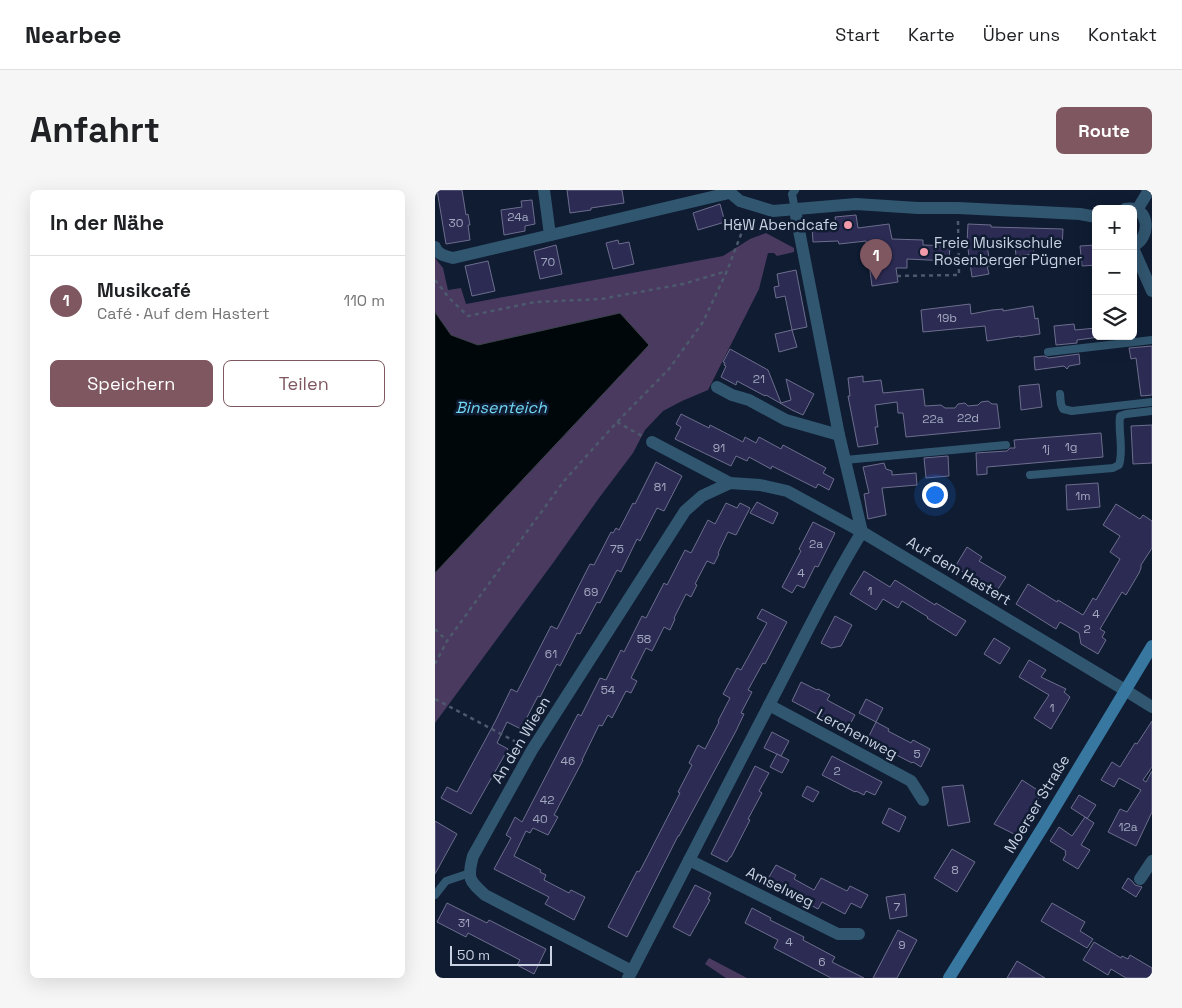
<!DOCTYPE html>
<html lang="de">
<head>
<meta charset="utf-8">
<style>
  :root { --surface:#fff; --page:#f6f6f6; --text:#202124; --muted:#757577; --line:#e0e0e0; --accent:#7f5760 }
  body { margin:0; font-family:"Space Grotesk",sans-serif; background:var(--page); color:var(--text) }
  .controls { position:absolute; right:15px; top:15px; display:grid; overflow:hidden; border-radius:8px; box-shadow:0 5px 20px #0002 }
  .controls button { width:45px; height:45px; display:grid; place-items:center; padding:0; border:0; border-bottom:1px solid var(--line); background:var(--surface); color:var(--text); font:25px sans-serif }
  .scale { position:absolute; left:15px; bottom:12px; width:102px; box-sizing:border-box; padding-left:5px; border:2px solid #c9d2e2; border-top:0; font-size:14px; line-height:18px; white-space:nowrap; color:#c9d2e2; -webkit-text-stroke:4px #0f1c32; paint-order:stroke }
  .you { position:absolute; left:499px; top:304px; width:18px; height:18px; margin:-12px; border:4px solid #fff; border-radius:50%; background:#1a73e8; box-shadow:0 0 0 8px #1a73e833 }
  .badge { display:grid; place-items:center; width:32px; height:32px; border-radius:50%; background:var(--accent); color:#fff; font-size:16px; font-weight:700 }
  .pin { position:absolute; translate:-50% -41px; filter:drop-shadow(0 1px 2px #0008) }
  .pin::after { content:''; position:absolute; top:26px; width:18px; height:15px; background:inherit; clip-path:polygon(0 0,100% 0,50% 100%) }
  .list { margin:0; padding:0; list-style:none }
  h2 { display:flex; justify-content:space-between; align-items:center; height:65px; margin:0; padding:0 20px; font-size:21px }
  h2 small { font-size:16px; font-weight:400; color:var(--muted) }
  .list li { display:grid; grid-template-columns:32px 1fr auto; gap:15px; align-items:center; box-sizing:border-box; height:90px; padding:0 20px; border-top:1px solid var(--line) }
  .list b { display:block; font-size:19px; white-space:nowrap }
  .list p { margin:0; font-size:16px; white-space:nowrap; color:var(--muted) }
  .list em { font-size:16px; font-style:normal; color:var(--muted) }
  .actions { display:flex; gap:10px; padding:15px 20px }
  .actions a { flex:1; padding:11px 0; border:1px solid var(--accent); border-radius:8px; text-align:center; font-size:18px; color:var(--accent) }
  .actions .main { background:var(--accent); color:#fff }
  .icon { flex:none; width:28px; height:28px; fill:none; stroke:currentColor; stroke-width:2; stroke-linecap:round; stroke-linejoin:round }
  .map { position:relative; flex:none; width:717px; height:788px; overflow:hidden; border-radius:8px }
  header { display:flex; align-items:center; gap:30px; box-sizing:border-box; height:70px; padding:0 25px; background:var(--surface); border-bottom:1px solid var(--line) }
  header strong { font-size:24px }
  nav { display:flex; gap:28px; margin-inline-start:auto; font-size:18px }
  .intro { display:flex; align-items:center; justify-content:space-between; box-sizing:border-box; height:120px; padding:0 30px }
  h1 { margin:0; font-size:35px }
  .button { padding:12px 22px; border-radius:8px; background:var(--accent); color:#fff; font-size:18px; font-weight:700 }
  main { display:flex; gap:30px; padding:0 30px }
  aside { flex:1; background:var(--surface); border-radius:8px; box-shadow:0 5px 20px #0002 }
  .map>svg:first-child { display:block }
  .green { fill:#4a3a5f }
  .water { fill:#00070b; stroke:#3c444c }
  .building { fill:#2c2b54; stroke:#6d6e8d }
  .lines { fill:none; stroke-linecap:round; stroke-linejoin:round }
  .path { stroke:#4d596d; stroke-width:2.5; stroke-dasharray:4 4; stroke-linecap:butt }
  .lane { stroke:#31566f; stroke-width:8 }
  .street { stroke:#31566f; stroke-width:12 }
  .secondary { stroke:#38779f; stroke-width:12 }
  .poi-dot { fill:#f39aaa; stroke:#0f1c32; stroke-width:2 }
  .labels { text-anchor:middle; stroke-width:5; stroke-linejoin:round; paint-order:stroke }
  .number-label { font-size:12px; fill:#a2a8be }
  .poi-label { font-size:15px; fill:#c9d2e2; stroke:#0f1c32; text-anchor:end }
  .street-label { font-size:15px; fill:#c9d2e2; stroke:#0f1c32 }
  .water-label { font-size:16px; font-style:italic; fill:#72d7f3; stroke:#0f1c32 }
</style>
</head>
<body>
<header>
<strong>Nearbee</strong>
<nav><a>Start</a><a>Karte</a><a>Über uns</a><a>Kontakt</a></nav>
</header>
<div class="intro"><h1>Anfahrt</h1><a class="button">Route</a></div>
<main>
<aside>
<h2>In der Nähe<small></small></h2>
<ul class="list">
<li><span class="badge">1</span><div><b>Musikcafé</b><p>Café · Auf dem Hastert</p></div><em>110 m</em></li>
</ul>
<div class="actions"><a class="main">Speichern</a><a>Teilen</a></div>
</aside>
<div class="map">
<svg width="717" height="788" viewBox="0 0 717 788">
  <rect width="100%" height="100%" fill="#0f1c32"/>
  <g class="green">
    <path d="M 331,43 L 359,58 L 359,62 L 342,66 L 339,63 L 333,63 L 324,99 L 273,200 L 247,211 L 228,221 L 210,240 L 198,263 L 164,308 L 118,373 L 0,533 L 0,383 L 214,155 L 185,123 L 43,155 L 16,145 L 0,122 L 0,68 L 8,78 L 13,100 L 26,98 L 31,114 L 288,66 L 315,49 Z"/>
    <path d="M 274,768 L 312,788 L 291,788 L 270,774 Z"/>
  </g>
  <path class="water" d="M 0,122 L 16,145 L 43,155 L 185,123 L 214,155 L 0,383 Z"/>
  <g class="building">
    <path d="M 2,0 L 27,0 L 31,25 L 33,24 L 35,35 L 33,35 L 35,50 L 11,54 Z"/>
    <path d="M 132,0 L 187,0 L 189,13 L 156,18 L 156,20 L 135,23 Z"/>
    <path d="M 97,10 L 100,34 L 90,36 L 90,41 L 69,45 L 66,20 L 87,17 L 86,11 Z"/>
    <path d="M 285,14 L 290,32 L 263,40 L 258,23 Z"/>
    <path d="M 421,25 L 423,38 L 454,34 L 457,49 L 488,50 L 488,55 L 515,56 L 514,71 L 472,69 L 472,78 L 461,78 L 463,92 L 437,96 L 431,51 L 404,54 L 403,51 L 378,52 L 377,37 L 380,34 L 401,33 L 400,27 Z"/>
    <path d="M 533,34 L 556,35 L 556,37 L 628,39 L 627,57 L 598,56 L 599,64 L 581,66 L 580,55 L 552,54 L 555,76 L 552,76 L 554,84 L 537,87 L 532,52 Z"/>
    <path d="M 183,50 L 184,54 L 194,52 L 199,74 L 178,79 L 171,53 Z"/>
    <path d="M 121,55 L 127,84 L 105,89 L 99,61 Z"/>
    <path d="M 661,55 L 661,75 L 647,76 L 645,56 Z"/>
    <path d="M 53,71 L 60,101 L 37,106 L 30,76 Z"/>
    <path d="M 361,80 L 372,137 L 357,140 L 350,106 L 341,108 L 339,97 L 344,96 L 342,84 Z"/>
    <path d="M 535,114 L 536,124 L 557,120 L 568,119 L 568,121 L 598,116 L 600,129 L 603,128 L 605,144 L 585,147 L 585,146 L 552,151 L 550,136 L 488,142 L 486,120 Z"/>
    <path d="M 639,134 L 640,140 L 661,138 L 661,146 L 664,146 L 664,147 L 642,150 L 642,153 L 621,155 L 619,136 Z"/>
    <path d="M 357,140 L 362,157 L 344,162 L 340,144 Z"/>
    <path d="M 717,156 L 717,205 L 706,206 L 701,168 L 696,169 L 694,158 Z"/>
    <path d="M 295,159 L 333,180 L 346,213 L 356,210 L 351,189 L 379,204 L 368,225 L 357,220 L 331,205 L 330,206 L 302,191 L 301,195 L 286,187 L 291,176 L 289,175 L 290,173 L 288,172 Z"/>
    <path d="M 644,164 L 645,174 L 634,176 L 632,179 L 629,176 L 600,180 L 599,167 L 609,166 L 614,168 Z"/>
    <path d="M 428,186 L 428,192 L 446,190 L 448,203 L 488,199 L 490,216 L 506,215 L 510,218 L 520,218 L 523,214 L 530,213 L 533,216 L 543,215 L 546,212 L 553,211 L 557,214 L 562,214 L 565,238 L 471,247 L 468,223 L 463,223 L 462,212 L 440,215 L 443,237 L 440,237 L 443,254 L 423,257 L 413,206 L 415,206 L 413,188 Z"/>
    <path d="M 604,194 L 607,217 L 586,220 L 584,196 Z"/>
    <path d="M 246,224 L 274,238 L 275,235 L 308,252 L 310,247 L 321,253 L 324,247 L 346,259 L 348,255 L 391,278 L 388,283 L 399,289 L 394,300 L 383,294 L 381,298 L 337,276 L 336,279 L 314,267 L 312,271 L 301,266 L 296,276 L 240,249 L 246,237 L 241,234 Z"/>
    <path d="M 717,235 L 717,273 L 698,274 L 696,236 Z"/>
    <path d="M 666,243 L 668,267 L 552,277 L 552,284 L 542,285 L 541,263 L 572,261 L 575,258 L 580,258 L 579,250 Z"/>
    <path d="M 513,266 L 514,286 L 491,288 L 489,268 Z"/>
    <path d="M 221,272 L 247,286 L 229,321 L 222,318 L 205,351 L 202,349 L 186,382 L 182,380 L 165,413 L 162,412 L 145,444 L 142,443 L 125,476 L 122,474 L 105,507 L 103,506 L 86,539 L 72,532 L 62,553 L 73,559 L 36,624 L 6,608 L 12,597 L 22,602 L 60,532 L 76,499 L 82,502 L 116,436 L 122,439 L 155,374 L 159,375 L 176,342 L 178,343 L 181,338 L 184,340 L 198,313 L 200,314 Z"/>
    <path d="M 449,273 L 451,279 L 457,281 L 457,285 L 481,283 L 482,295 L 447,298 L 451,325 L 433,329 L 429,304 L 434,303 L 428,277 Z"/>
    <path d="M 663,293 L 665,317 L 632,320 L 631,295 Z"/>
    <path d="M 322,312 L 343,323 L 338,334 L 315,323 Z"/>
    <path d="M 291,313 L 302,318 L 305,313 L 315,318 L 301,345 L 293,342 L 283,363 L 284,364 L 279,374 L 272,371 L 260,394 L 262,395 L 256,407 L 251,404 L 239,428 L 240,429 L 235,440 L 229,437 L 217,461 L 211,458 L 196,488 L 202,491 L 196,503 L 191,501 L 177,528 L 173,525 L 167,536 L 164,535 L 147,570 L 148,570 L 119,625 L 123,627 L 113,645 L 98,638 L 95,643 L 91,641 L 79,666 L 106,680 L 105,682 L 111,685 L 109,690 L 134,703 L 136,700 L 150,707 L 139,730 L 110,714 L 114,707 L 59,679 L 76,648 L 71,645 L 80,627 L 87,632 L 143,524 L 146,526 L 165,488 L 171,490 L 186,460 L 189,462 L 207,426 L 211,428 L 229,393 L 232,395 L 250,360 L 256,363 L 273,330 L 280,334 Z"/>
    <path d="M 681,314 L 705,329 L 708,325 L 717,331 L 717,358 L 706,375 L 706,378 L 704,383 L 691,405 L 687,402 L 665,439 L 670,442 L 667,447 L 671,450 L 663,464 L 646,454 L 644,443 L 625,432 L 621,439 L 581,414 L 593,394 L 622,412 L 623,410 L 648,425 L 658,408 L 661,410 L 685,369 L 675,362 L 685,346 L 668,335 Z"/>
    <path d="M 378,332 L 400,343 L 383,377 L 380,376 L 369,398 L 362,395 L 357,403 L 347,397 L 366,361 L 364,359 Z"/>
    <path d="M 532,357 L 547,367 L 544,371 L 571,387 L 561,402 L 520,377 Z"/>
    <path d="M 429,381 L 455,397 L 460,390 L 500,415 L 501,413 L 531,431 L 521,446 L 492,428 L 493,427 L 467,411 L 463,418 L 448,409 L 441,420 L 415,404 Z"/>
    <path d="M 327,419 L 352,432 L 330,474 L 328,473 L 313,500 L 317,502 L 306,523 L 309,524 L 301,541 L 244,646 L 243,646 L 192,747 L 173,737 L 202,681 L 204,682 L 207,677 L 245,603 L 243,602 L 257,575 L 254,573 L 263,555 L 270,559 L 284,532 L 283,531 L 295,508 L 288,504 L 302,478 L 306,480 L 332,433 L 322,428 Z"/>
    <path d="M 400,426 L 417,435 L 406,456 L 396,458 L 386,453 Z"/>
    <path d="M 559,448 L 575,458 L 565,474 L 549,464 Z"/>
    <path d="M 594,470 L 611,480 L 606,487 L 631,499 L 629,502 L 635,507 L 616,539 L 599,528 L 614,505 L 584,487 Z"/>
    <path d="M 366,492 L 382,500 L 383,499 L 395,505 L 392,510 L 420,525 L 412,540 L 357,511 Z"/>
    <path d="M 431,509 L 448,518 L 441,532 L 424,523 Z"/>
    <path d="M 717,531 L 717,577 L 708,590 L 711,592 L 717,581 L 717,622 L 701,656 L 673,642 L 685,619 L 692,622 L 706,600 L 684,588 L 679,597 L 666,590 L 677,572 L 685,577 L 700,553 L 702,554 Z"/>
    <path d="M 441,532 L 454,539 L 453,541 L 476,553 L 478,550 L 495,559 L 486,577 L 478,572 L 477,573 L 432,550 Z"/>
    <path d="M 337,542 L 354,551 L 346,566 L 329,558 Z"/>
    <path d="M 342,564 L 354,570 L 347,583 L 335,577 Z"/>
    <path d="M 397,566 L 447,592 L 440,605 L 431,601 L 429,605 L 421,601 L 420,602 L 387,585 Z"/>
    <path d="M 320,576 L 334,583 L 324,601 L 327,603 L 313,629 L 315,630 L 296,667 L 295,667 L 292,672 L 276,664 Z"/>
    <path d="M 587,590 L 607,603 L 581,645 L 559,634 Z"/>
    <path d="M 528,595 L 535,632 L 513,636 L 507,597 Z"/>
    <path d="M 372,596 L 384,602 L 378,612 L 367,606 Z"/>
    <path d="M 644,605 L 661,615 L 652,629 L 650,627 L 659,633 L 646,655 L 655,660 L 643,679 L 628,670 L 631,664 L 630,663 L 631,661 L 615,651 L 624,637 L 637,646 L 650,627 L 636,618 Z"/>
    <path d="M 454,618 L 471,627 L 464,642 L 447,633 Z"/>
    <path d="M 0,631 L 22,644 L 0,684 Z"/>
    <path d="M 517,659 L 540,672 L 522,702 L 499,688 Z"/>
    <path d="M 341,675 L 361,685 L 359,689 L 379,700 L 386,688 L 412,701 L 415,696 L 433,705 L 426,718 L 416,713 L 410,724 L 387,712 L 383,719 L 331,692 Z"/>
    <path d="M 693,688 L 697,691 L 700,695 L 707,697 L 701,707 L 687,698 Z"/>
    <path d="M 260,695 L 276,703 L 273,709 L 275,710 L 255,746 L 238,737 Z"/>
    <path d="M 470,704 L 472,726 L 455,729 L 451,707 Z"/>
    <path d="M 12,713 L 52,733 L 54,730 L 111,759 L 99,784 L 82,775 L 85,770 L 33,743 L 31,747 L 2,732 Z"/>
    <path d="M 617,713 L 650,732 L 645,741 L 658,749 L 652,758 L 606,731 Z"/>
    <path d="M 317,718 L 336,728 L 335,730 L 369,747 L 368,750 L 400,767 L 397,772 L 429,788 L 396,788 L 339,758 L 343,750 L 310,733 Z"/>
    <path d="M 463,740 L 482,750 L 462,788 L 438,788 Z"/>
    <path d="M 659,752 L 686,768 L 687,766 L 693,769 L 695,765 L 717,778 L 717,788 L 691,788 L 676,779 L 673,785 L 648,770 Z"/>
    <path d="M 582,771 L 610,788 L 572,788 Z"/>
  </g>
  <g class="lines">
    <g class="path">
      <path d="M 462,86 L 524,85 L 523,31"/>
      <path d="M 0,90 L 14,108 L 33,126 L 100,112 L 166,109 L 248,94 L 292,81"/>
      <path d="M 182,232 L 207,246"/>
      <path d="M 0,439 L 12,451"/>
      <path d="M 0,474 L 12,451 L 129,291 L 182,232 L 234,179 L 268,132 L 292,81 L 313,26"/>
      <path d="M 0,509 L 85,554"/>
    </g>
    <g class="lane">
      <path d="M 360,20 L 357,4 L 360,0"/>
      <path d="M 613,162 L 717,150"/>
      <path d="M 625,204 L 626,214 L 628,219 L 637,221 L 717,212"/>
      <path d="M 410,270 L 571,255"/>
      <path d="M 595,285 L 678,278 L 684,275 C 689,260 683,242 685,226 L 691,224 L 717,221"/>
      <path d="M 0,705 L 11,691 L 35,683"/>
    </g>
    <g class="street">
      <path d="M 109,0 L 115,45"/>
      <path d="M 292,0 L 305,11 L 338,21 L 421,14 L 483,18 L 523,18 L 645,24 L 661,27"/>
      <path d="M 690,19 C 715,14 717,48 698,56"/>
      <path d="M 360,20 L 404,245 L 427,342 L 690,500 L 717,517"/>
      <path d="M 702,20 L 714,0"/>
      <path d="M 0,57 C 3,65 10,66 18,68 L 294,3"/>
      <path d="M 698,58 L 717,101"/>
      <path d="M 282,197 L 297,205 L 314,210 L 351,230 L 404,245"/>
      <path d="M 217,252 L 295,293"/>
      <path d="M 334,515 L 476,591 L 488,610"/>
      <path d="M 254,670 L 403,744 L 424,744"/>
      <path d="M 705,689 L 717,671"/>
      <path d="M 193,788 L 197,781 C 247,684 296,588 346,492 C 372,442 397,390 427,342 L 352,301 L 325,295 L 295,293 L 267,306 L 250,321 L 97,560 L 38,666 C 32,688 34,691 50,705 L 197,781"/>
    </g>
    <path class="secondary" d="M 514,788 L 611,632 L 717,456"/>
  </g>
  <g class="poi-dot">
    <circle cx="413" cy="35" r="5"/>
    <circle cx="489" cy="62" r="5"/>
  </g>
  <g class="labels">
    <g class="number-label">
      <text x="83" y="31">24a</text>
      <text x="21" y="37">30</text>
      <text x="113" y="76">70</text>
      <text x="512" y="132">19b</text>
      <text x="324" y="193">21</text>
      <text x="533" y="232">22d</text>
      <text x="498" y="233">22a</text>
      <text x="636" y="261">1g</text>
      <text x="284" y="262">91</text>
      <text x="611" y="263">1j</text>
      <text x="225" y="301">81</text>
      <text x="648" y="310">1m</text>
      <text x="381" y="358">2a</text>
      <text x="182" y="363">75</text>
      <text x="366" y="387">4</text>
      <text x="435" y="405">1</text>
      <text x="156" y="406">69</text>
      <text x="661" y="428">4</text>
      <text x="652" y="443">2</text>
      <text x="209" y="453">58</text>
      <text x="116" y="468">61</text>
      <text x="173" y="504">54</text>
      <text x="617" y="522">1</text>
      <text x="482" y="568">5</text>
      <text x="133" y="575">46</text>
      <text x="402" y="585">2</text>
      <text x="112" y="614">42</text>
      <text x="105" y="633">40</text>
      <text x="693" y="641">12a</text>
      <text x="520" y="684">8</text>
      <text x="462" y="721">7</text>
      <text x="29" y="737">31</text>
      <text x="354" y="756">4</text>
      <text x="467" y="759">9</text>
      <text x="387" y="776">6</text>
    </g>
    <g class="poi-label">
      <text x="403" y="40">H&amp;W Abendcafe</text>
      <text x="499" y="58" text-anchor="start">Freie Musikschule<tspan x="499" dy="17">Rosenberger Pügner</tspan></text>
    </g>
    <g class="street-label">
      <text transform="translate(524 381) rotate(31)" y="5">Auf dem Hastert</text>
      <text transform="translate(422 544) rotate(28)" y="5">Lerchenweg</text>
      <text transform="translate(86 550) rotate(-59)" y="5">An den Wieen</text>
      <text transform="translate(602 614) rotate(-59)" y="5">Moerser Straße</text>
      <text transform="translate(345 697) rotate(26)" y="5">Amselweg</text>
    </g>
    <g class="water-label">
      <text x="66" y="223">Binsenteich</text>
    </g>
  </g>
</svg>
<div class="controls">
<button>+</button>
<button>−</button>
<button><svg class="icon" aria-label="layers" viewBox="0 0 24 24"><path d="M12 4l9 5-9 5-9-5zM3 14l9 5 9-5"/></svg></button>
</div>
<div class="scale">50 m</div>
<div class="you"></div>
<div class="pin badge" style="left:441px;top:90px">1</div>
</div>
</main>
</body>
</html>
